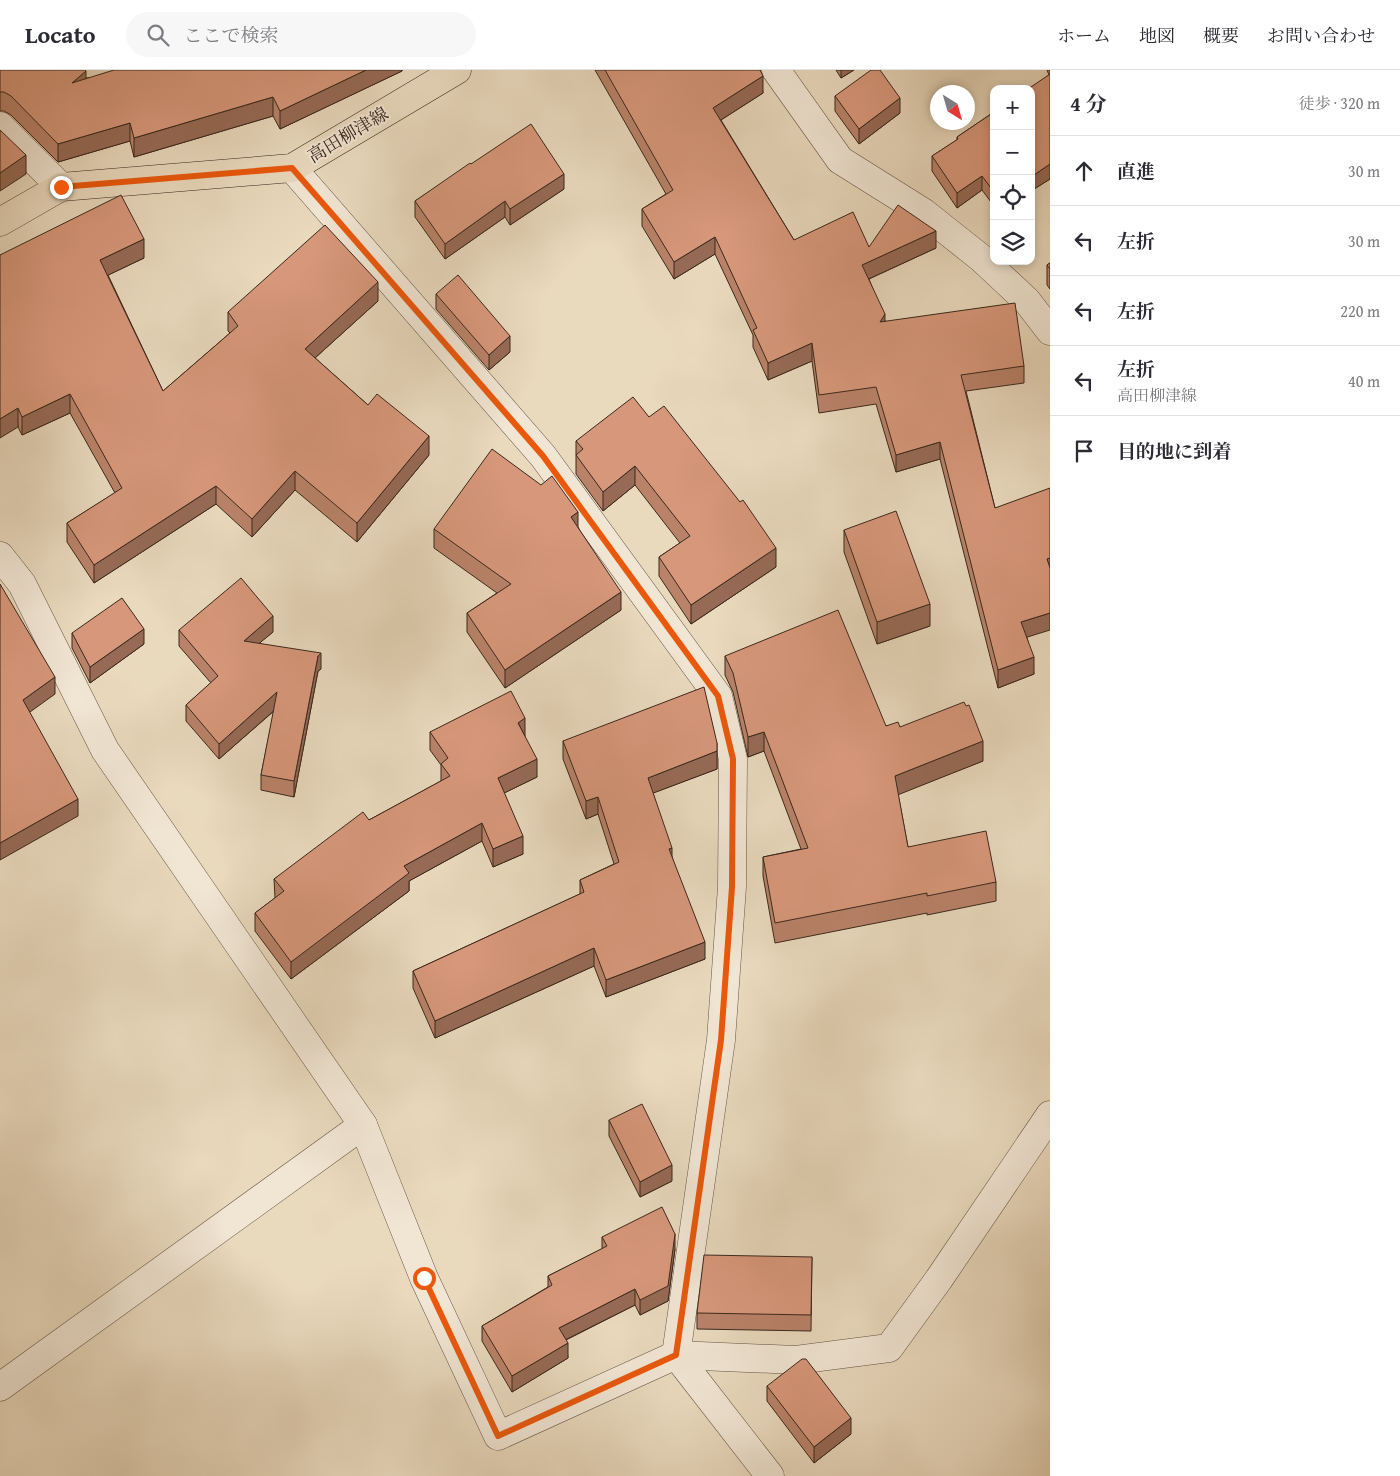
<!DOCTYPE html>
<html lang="ja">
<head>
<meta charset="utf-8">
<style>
  :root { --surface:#fff; --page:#f7f7f7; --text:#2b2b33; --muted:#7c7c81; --line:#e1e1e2 }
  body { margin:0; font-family:"Gentium Book Plus","Noto Serif JP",serif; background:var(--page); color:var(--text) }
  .controls { position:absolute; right:15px; top:15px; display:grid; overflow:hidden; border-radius:10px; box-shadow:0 2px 8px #0003 }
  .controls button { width:45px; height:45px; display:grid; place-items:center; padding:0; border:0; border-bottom:1px solid var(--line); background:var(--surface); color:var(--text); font:25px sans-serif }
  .compass { position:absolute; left:930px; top:15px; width:45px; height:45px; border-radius:50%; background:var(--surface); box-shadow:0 2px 8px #0003; rotate:143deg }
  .stop { position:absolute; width:15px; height:15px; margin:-11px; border:4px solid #ea580c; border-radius:50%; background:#fff }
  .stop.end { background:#ea580c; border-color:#fff; box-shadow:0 1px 5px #0008 }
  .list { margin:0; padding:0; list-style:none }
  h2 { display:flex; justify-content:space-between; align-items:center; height:65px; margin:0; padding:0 20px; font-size:21px }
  h2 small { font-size:16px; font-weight:400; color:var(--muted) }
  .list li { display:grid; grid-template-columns:32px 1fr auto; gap:15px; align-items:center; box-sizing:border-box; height:70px; padding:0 20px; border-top:1px solid var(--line) }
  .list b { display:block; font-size:19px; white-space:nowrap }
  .list p { margin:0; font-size:16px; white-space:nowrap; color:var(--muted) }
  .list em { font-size:16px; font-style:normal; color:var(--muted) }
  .icon { flex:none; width:28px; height:28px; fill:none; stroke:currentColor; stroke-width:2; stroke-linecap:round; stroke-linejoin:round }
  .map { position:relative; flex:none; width:1050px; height:1406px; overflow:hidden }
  header { display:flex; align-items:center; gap:30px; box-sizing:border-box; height:70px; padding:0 25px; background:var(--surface); border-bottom:1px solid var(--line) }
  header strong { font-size:24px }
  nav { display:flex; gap:28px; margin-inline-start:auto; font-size:18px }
  .search { width:350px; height:45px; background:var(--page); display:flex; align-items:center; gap:12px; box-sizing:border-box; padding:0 18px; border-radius:28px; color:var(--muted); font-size:19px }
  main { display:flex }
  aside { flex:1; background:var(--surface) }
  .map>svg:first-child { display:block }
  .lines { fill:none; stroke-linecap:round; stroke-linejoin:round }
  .minor-casing { stroke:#665445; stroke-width:29 }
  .major-casing { stroke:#3a281d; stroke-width:29 }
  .minor { stroke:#f1e6d4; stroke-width:28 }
  .major { stroke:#e9d9bd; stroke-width:28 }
  .wall { fill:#b98269; stroke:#3a281d }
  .shaded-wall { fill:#966a55; stroke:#3a281d }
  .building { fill:#d7977a; stroke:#3a281d }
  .route { stroke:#ea580c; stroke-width:6 }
  .labels { text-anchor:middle; stroke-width:4; stroke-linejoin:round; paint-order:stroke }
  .street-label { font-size:18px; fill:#3a281d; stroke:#f1e6d4 }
</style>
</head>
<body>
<header>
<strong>Locato</strong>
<div class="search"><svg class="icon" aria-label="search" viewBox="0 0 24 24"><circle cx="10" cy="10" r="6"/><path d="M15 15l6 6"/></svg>ここで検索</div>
<nav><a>ホーム</a><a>地図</a><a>概要</a><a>お問い合わせ</a></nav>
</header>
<main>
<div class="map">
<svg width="1050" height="1406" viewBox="0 0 1050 1406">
  <rect width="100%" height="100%" fill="#e9d9bd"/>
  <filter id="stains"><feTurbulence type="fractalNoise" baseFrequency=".004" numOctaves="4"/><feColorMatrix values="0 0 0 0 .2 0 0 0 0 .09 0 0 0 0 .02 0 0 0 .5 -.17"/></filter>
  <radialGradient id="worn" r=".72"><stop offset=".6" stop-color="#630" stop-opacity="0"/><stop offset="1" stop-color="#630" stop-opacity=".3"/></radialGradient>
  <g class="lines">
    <g class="minor-casing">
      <g id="minor">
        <path d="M 776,0 L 840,90 L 923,142 L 981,188 L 1027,231 L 1050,261"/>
        <path d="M 0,56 L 61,117"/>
        <path d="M 292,98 L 543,386 L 718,626 L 733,689 L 732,817 L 721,970 L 676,1285 L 770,1406"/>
        <path d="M 0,486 L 22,514 L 105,680 L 363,1055 L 424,1208 L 498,1366 L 676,1285 L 796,1290 L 889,1278 L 939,1209 L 1050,1045"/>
        <path d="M 0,1317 L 363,1055"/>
      </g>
    </g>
    <g class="major-casing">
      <path id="major" d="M 0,152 L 61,117 L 292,98 L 457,0"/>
    </g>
    <use href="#minor" class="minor"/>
    <use href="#major" class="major"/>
  </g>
  <g class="wall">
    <path d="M 0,0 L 86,8 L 402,0 L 402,1 L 280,59 L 273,46 L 134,87 L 130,71 L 58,92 L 11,45 L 4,41 L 0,41 Z"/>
    <path d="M 595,0 L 760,0 L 763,23 L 721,50 L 794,170 L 869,177 L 936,178 L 869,209 L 885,251 L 1024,296 L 1024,313 L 966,321 L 1027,567 L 1034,604 L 998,618 L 940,389 L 896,402 L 876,334 L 819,343 L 812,291 L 768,310 L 753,277 L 753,265 L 715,184 L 674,209 L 642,156 L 642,139 L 666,124 Z"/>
    <path d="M 836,0 L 854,0 L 841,8 Z"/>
    <path d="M 1047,0 L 1050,0 L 1050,109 L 1031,121 L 1031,19 L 1049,5 Z"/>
    <path d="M 835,26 L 900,43 L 859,74 L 835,41 Z"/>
    <path d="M 994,42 L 994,136 L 982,120 L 957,138 L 932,101 L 932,86 L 957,70 L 957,67 Z"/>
    <path d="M 471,94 L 564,119 L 510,155 L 505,147 L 445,189 L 415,147 L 415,131 Z"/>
    <path d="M 0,185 L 144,188 L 108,205 L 163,321 L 230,263 L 228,261 L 228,242 L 378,231 L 315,288 L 368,335 L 429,385 L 357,472 L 295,420 L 252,467 L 216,434 L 94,513 L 67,472 L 67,453 L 115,423 L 70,343 L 22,365 L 18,357 Z"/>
    <path d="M 1050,193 L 1050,219 L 1047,215 L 1047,195 Z"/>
    <path d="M 436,224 L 510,282 L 489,300 L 436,239 Z"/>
    <path d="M 649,347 L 776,497 L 691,554 L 659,506 L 659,487 L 680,473 L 635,415 L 603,441 L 576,404 L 576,371 Z"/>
    <path d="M 578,457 L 621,540 L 505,618 L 467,562 L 467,543 L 497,523 L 434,478 L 434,459 Z"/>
    <path d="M 844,460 L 930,556 L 877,574 L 844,482 Z"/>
    <path d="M 179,560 L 273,562 L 259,573 L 321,599 L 318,601 L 294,727 L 261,720 L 261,705 L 274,641 L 219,689 L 186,651 L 186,635 L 211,613 L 179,576 Z"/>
    <path d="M 72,563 L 144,574 L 90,613 L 72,578 Z"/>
    <path d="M 725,586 L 886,656 L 900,657 L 983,691 L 898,724 L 908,777 L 996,812 L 996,831 L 927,845 L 927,843 L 775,873 L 763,806 L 763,787 L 801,779 L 764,681 L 748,687 L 733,622 L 725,605 Z"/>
    <path d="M 430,662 L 525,666 L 537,707 L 504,723 L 523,784 L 493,797 L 482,771 L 409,811 L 409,821 L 291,909 L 255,861 L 255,843 L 275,828 L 274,809 L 369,750 L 441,711 L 441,695 L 430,680 Z"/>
    <path d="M 563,671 L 717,673 L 717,699 L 653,723 L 672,787 L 705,889 L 606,927 L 594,896 L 435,968 L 413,918 L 413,901 L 580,824 L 580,810 L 614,794 L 598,744 L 586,749 L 563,689 Z"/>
    <path d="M 609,1050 L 672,1111 L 640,1127 L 609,1066 Z"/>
    <path d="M 602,1167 L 675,1179 L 668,1231 L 640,1245 L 635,1235 L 566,1270 L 568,1288 L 512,1322 L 482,1271 L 482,1256 L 548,1217 L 548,1206 L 602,1179 Z"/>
    <path d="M 812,1187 L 811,1261 L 697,1259 L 697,1243 Z"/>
    <path d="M 767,1316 L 851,1364 L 814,1393 L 767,1331 Z"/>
  </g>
  <g class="shaded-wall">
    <path d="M 366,0 L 402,0 L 402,1 L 280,59 L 280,41 Z"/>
    <path d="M 841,0 L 854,0 L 841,8 Z"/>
    <path d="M 86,1 L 86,19 L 72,13 Z"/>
    <path d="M 763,6 L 763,23 L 713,55 L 713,38 Z"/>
    <path d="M 273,27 L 273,46 L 134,87 L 134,68 Z"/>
    <path d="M 900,28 L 900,43 L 859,74 L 859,59 Z"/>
    <path d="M 130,53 L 130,71 L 58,92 L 58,74 Z"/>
    <path d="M 26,85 L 26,104 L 0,121 L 0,103 Z"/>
    <path d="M 1050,94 L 1050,109 L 1031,121 L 1031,107 Z"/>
    <path d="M 564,104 L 564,119 L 510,155 L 510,139 Z"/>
    <path d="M 982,106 L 982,120 L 957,138 L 957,123 Z"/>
    <path d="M 505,131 L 505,147 L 445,189 L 445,174 Z"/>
    <path d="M 936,161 L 936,178 L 862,212 L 862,195 Z"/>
    <path d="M 715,167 L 715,184 L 674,209 L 674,192 Z"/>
    <path d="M 144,169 L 144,188 L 100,209 L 100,190 Z"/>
    <path d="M 378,212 L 378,231 L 305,297 L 305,279 Z"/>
    <path d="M 885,244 L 885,262 L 880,252 Z"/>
    <path d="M 510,266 L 510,282 L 489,300 L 489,285 Z"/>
    <path d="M 812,273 L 812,291 L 768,310 L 768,293 Z"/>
    <path d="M 70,324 L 70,343 L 22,365 L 22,347 Z"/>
    <path d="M 18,338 L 18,357 L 0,368 L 0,349 Z"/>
    <path d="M 429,366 L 429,385 L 357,472 L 357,453 Z"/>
    <path d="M 940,372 L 940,389 L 896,402 L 896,385 Z"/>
    <path d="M 635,396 L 635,415 L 603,441 L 603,422 Z"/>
    <path d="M 295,401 L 295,420 L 252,467 L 252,449 Z"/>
    <path d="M 216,416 L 216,434 L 94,513 L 94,495 Z"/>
    <path d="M 578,442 L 578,460 L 571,447 Z"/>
    <path d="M 776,478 L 776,497 L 691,554 L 691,535 Z"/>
    <path d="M 1050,488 L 1050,505 L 1047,489 Z"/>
    <path d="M 621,522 L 621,540 L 505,618 L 505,600 Z"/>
    <path d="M 930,534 L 930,556 L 877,574 L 877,552 Z"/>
    <path d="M 1050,543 L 1050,560 L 1021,569 L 1021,552 Z"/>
    <path d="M 273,546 L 273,562 L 244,586 L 244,571 Z"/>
    <path d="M 144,559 L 144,574 L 90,613 L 90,597 Z"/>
    <path d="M 321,583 L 321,599 L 318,601 L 294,727 L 294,711 L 318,586 Z"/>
    <path d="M 1034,587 L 1034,604 L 998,618 L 998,600 Z"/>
    <path d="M 55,607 L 55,624 L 23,647 L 23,630 Z"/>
    <path d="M 277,622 L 277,638 L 219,689 L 219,674 Z"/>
    <path d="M 525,648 L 525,666 L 518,653 Z"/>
    <path d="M 764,662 L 764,681 L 748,687 L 748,667 Z"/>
    <path d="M 983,671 L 983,691 L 895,726 L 895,706 Z"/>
    <path d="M 717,681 L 717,699 L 648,725 L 648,708 Z"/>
    <path d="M 537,689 L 537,707 L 498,726 L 498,708 Z"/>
    <path d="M 598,727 L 598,744 L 586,749 L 586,731 Z"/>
    <path d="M 78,729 L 78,746 L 0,790 L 0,773 Z"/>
    <path d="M 482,753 L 482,771 L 409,811 L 409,821 L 291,909 L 291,892 L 404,796 Z"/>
    <path d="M 523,766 L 523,784 L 493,797 L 493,779 Z"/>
    <path d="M 672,778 L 672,796 L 669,779 Z"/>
    <path d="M 705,872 L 705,889 L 606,927 L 606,910 Z"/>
    <path d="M 594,878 L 594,896 L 435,968 L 435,951 Z"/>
    <path d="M 672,1095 L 672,1111 L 640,1127 L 640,1112 Z"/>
    <path d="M 675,1164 L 675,1179 L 668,1231 L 640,1245 L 640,1230 Z"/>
    <path d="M 635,1219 L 635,1235 L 559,1273 L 559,1258 Z"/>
    <path d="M 568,1273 L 568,1288 L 512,1322 L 512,1306 Z"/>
    <path d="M 851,1348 L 851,1364 L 814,1393 L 814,1377 Z"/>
  </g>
  <g class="building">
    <path d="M 0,0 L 85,0 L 86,1 L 72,13 L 114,0 L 366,0 L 280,41 L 273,27 L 134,68 L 130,53 L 58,74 L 11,26 L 4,22 L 0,22 Z"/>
    <path d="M 605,0 L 760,0 L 763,6 L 713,38 L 794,170 L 853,142 L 869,177 L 898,135 L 936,161 L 862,195 L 885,244 L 880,252 L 1015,233 L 1024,296 L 961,305 L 995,438 L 1050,418 L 1050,488 L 1047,489 L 1050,498 L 1050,543 L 1021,552 L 1034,587 L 998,600 L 940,372 L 896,385 L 876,317 L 819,325 L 812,273 L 768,293 L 753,260 L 757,258 L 715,167 L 674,192 L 642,139 L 673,120 Z"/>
    <path d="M 871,0 L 880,0 L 900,28 L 859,59 L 835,26 Z"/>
    <path d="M 1050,4 L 1050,94 L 1031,107 L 1031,19 L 1028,19 Z"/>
    <path d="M 994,42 L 994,122 L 982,106 L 957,123 L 932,86 L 958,69 L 957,67 Z"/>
    <path d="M 531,54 L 564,104 L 510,139 L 505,131 L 445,174 L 415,131 L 470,93 L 471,94 Z"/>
    <path d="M 0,60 L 26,85 L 0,103 Z"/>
    <path d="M 121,125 L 144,169 L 100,190 L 163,321 L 238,256 L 228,242 L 325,155 L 378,212 L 305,279 L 368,335 L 377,324 L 429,366 L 357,453 L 295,401 L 252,449 L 216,416 L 94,495 L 67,453 L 122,418 L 70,324 L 22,347 L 18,338 L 0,349 L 0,185 Z"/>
    <path d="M 1050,193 L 1050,199 L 1047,195 Z"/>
    <path d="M 458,205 L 510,266 L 489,285 L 436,224 Z"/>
    <path d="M 633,327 L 649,347 L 664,336 L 740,432 L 743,430 L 776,478 L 691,535 L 659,487 L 690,466 L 635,396 L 603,422 L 576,385 L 583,379 L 576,371 Z"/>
    <path d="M 492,379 L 541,415 L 552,406 L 578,442 L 571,447 L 621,522 L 505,600 L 467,543 L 511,514 L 434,459 Z"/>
    <path d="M 896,441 L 930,534 L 877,552 L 844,460 Z"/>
    <path d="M 241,508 L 273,546 L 244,571 L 321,583 L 318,586 L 294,711 L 261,705 L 277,622 L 219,674 L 186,635 L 218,606 L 179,560 Z"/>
    <path d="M 0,514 L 55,607 L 23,630 L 78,729 L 0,773 Z"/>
    <path d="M 122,528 L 144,559 L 90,597 L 72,563 Z"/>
    <path d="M 838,540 L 886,656 L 898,652 L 900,657 L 964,632 L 966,636 L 969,635 L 983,671 L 895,706 L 908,777 L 986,761 L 996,812 L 927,826 L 927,823 L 775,853 L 763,787 L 808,778 L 764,662 L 748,667 L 733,603 L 725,586 Z"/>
    <path d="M 704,617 L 717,673 L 717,681 L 648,708 L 672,778 L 669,779 L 705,872 L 606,910 L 594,878 L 435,951 L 413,901 L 584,822 L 580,810 L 619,792 L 598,727 L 586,731 L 563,671 Z"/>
    <path d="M 511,621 L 525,648 L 518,653 L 537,689 L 498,708 L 523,766 L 493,779 L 482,753 L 404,796 L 409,803 L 291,892 L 255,843 L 284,821 L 274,809 L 363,742 L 369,750 L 450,706 L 441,694 L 448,688 L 430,662 Z"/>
    <path d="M 642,1034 L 672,1095 L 640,1112 L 609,1050 Z"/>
    <path d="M 662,1137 L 675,1164 L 668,1216 L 640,1230 L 635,1219 L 559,1258 L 568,1273 L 512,1306 L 482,1256 L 552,1215 L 548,1206 L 607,1176 L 602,1167 Z"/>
    <path d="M 704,1185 L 812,1187 L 811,1245 L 697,1243 Z"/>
    <path d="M 802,1289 L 806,1289 L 851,1348 L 814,1377 L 767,1316 Z"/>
  </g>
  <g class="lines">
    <path class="route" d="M 61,117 L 292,98 L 543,386 L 718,626 L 733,689 L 732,817 L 721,970 L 676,1285 L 498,1366 L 424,1208"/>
  </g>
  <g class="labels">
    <g class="street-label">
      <text transform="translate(348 65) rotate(-31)" y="6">高田柳津線</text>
    </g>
  </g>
  <rect width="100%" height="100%" filter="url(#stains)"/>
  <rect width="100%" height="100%" fill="url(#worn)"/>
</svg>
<div class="controls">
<button>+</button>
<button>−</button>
<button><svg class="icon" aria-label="locate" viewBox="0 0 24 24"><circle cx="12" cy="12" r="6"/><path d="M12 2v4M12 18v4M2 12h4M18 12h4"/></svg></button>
<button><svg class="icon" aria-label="layers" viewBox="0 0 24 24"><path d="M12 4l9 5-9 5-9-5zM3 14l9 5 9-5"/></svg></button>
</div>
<svg class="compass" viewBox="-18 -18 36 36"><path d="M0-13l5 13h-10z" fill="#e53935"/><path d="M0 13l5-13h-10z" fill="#7c7c81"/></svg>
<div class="stop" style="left:424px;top:1208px"></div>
<div class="stop end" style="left:61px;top:117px"></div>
</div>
<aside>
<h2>4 分<small>徒歩 · 320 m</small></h2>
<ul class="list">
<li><svg class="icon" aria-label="ahead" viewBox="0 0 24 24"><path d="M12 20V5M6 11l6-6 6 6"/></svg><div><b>直進</b></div><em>30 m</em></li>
<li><svg class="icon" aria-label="left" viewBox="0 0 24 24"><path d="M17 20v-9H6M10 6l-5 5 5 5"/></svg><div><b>左折</b></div><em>30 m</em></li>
<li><svg class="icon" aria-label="left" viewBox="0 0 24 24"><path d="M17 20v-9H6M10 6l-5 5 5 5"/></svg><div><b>左折</b></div><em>220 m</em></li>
<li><svg class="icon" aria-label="left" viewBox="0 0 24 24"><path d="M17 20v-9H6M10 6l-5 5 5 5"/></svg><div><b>左折</b><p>高田柳津線</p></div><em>40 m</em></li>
<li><svg class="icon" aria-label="arrive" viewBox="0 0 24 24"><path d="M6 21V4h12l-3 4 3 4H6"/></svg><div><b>目的地に到着</b></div></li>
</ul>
</aside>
</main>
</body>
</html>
